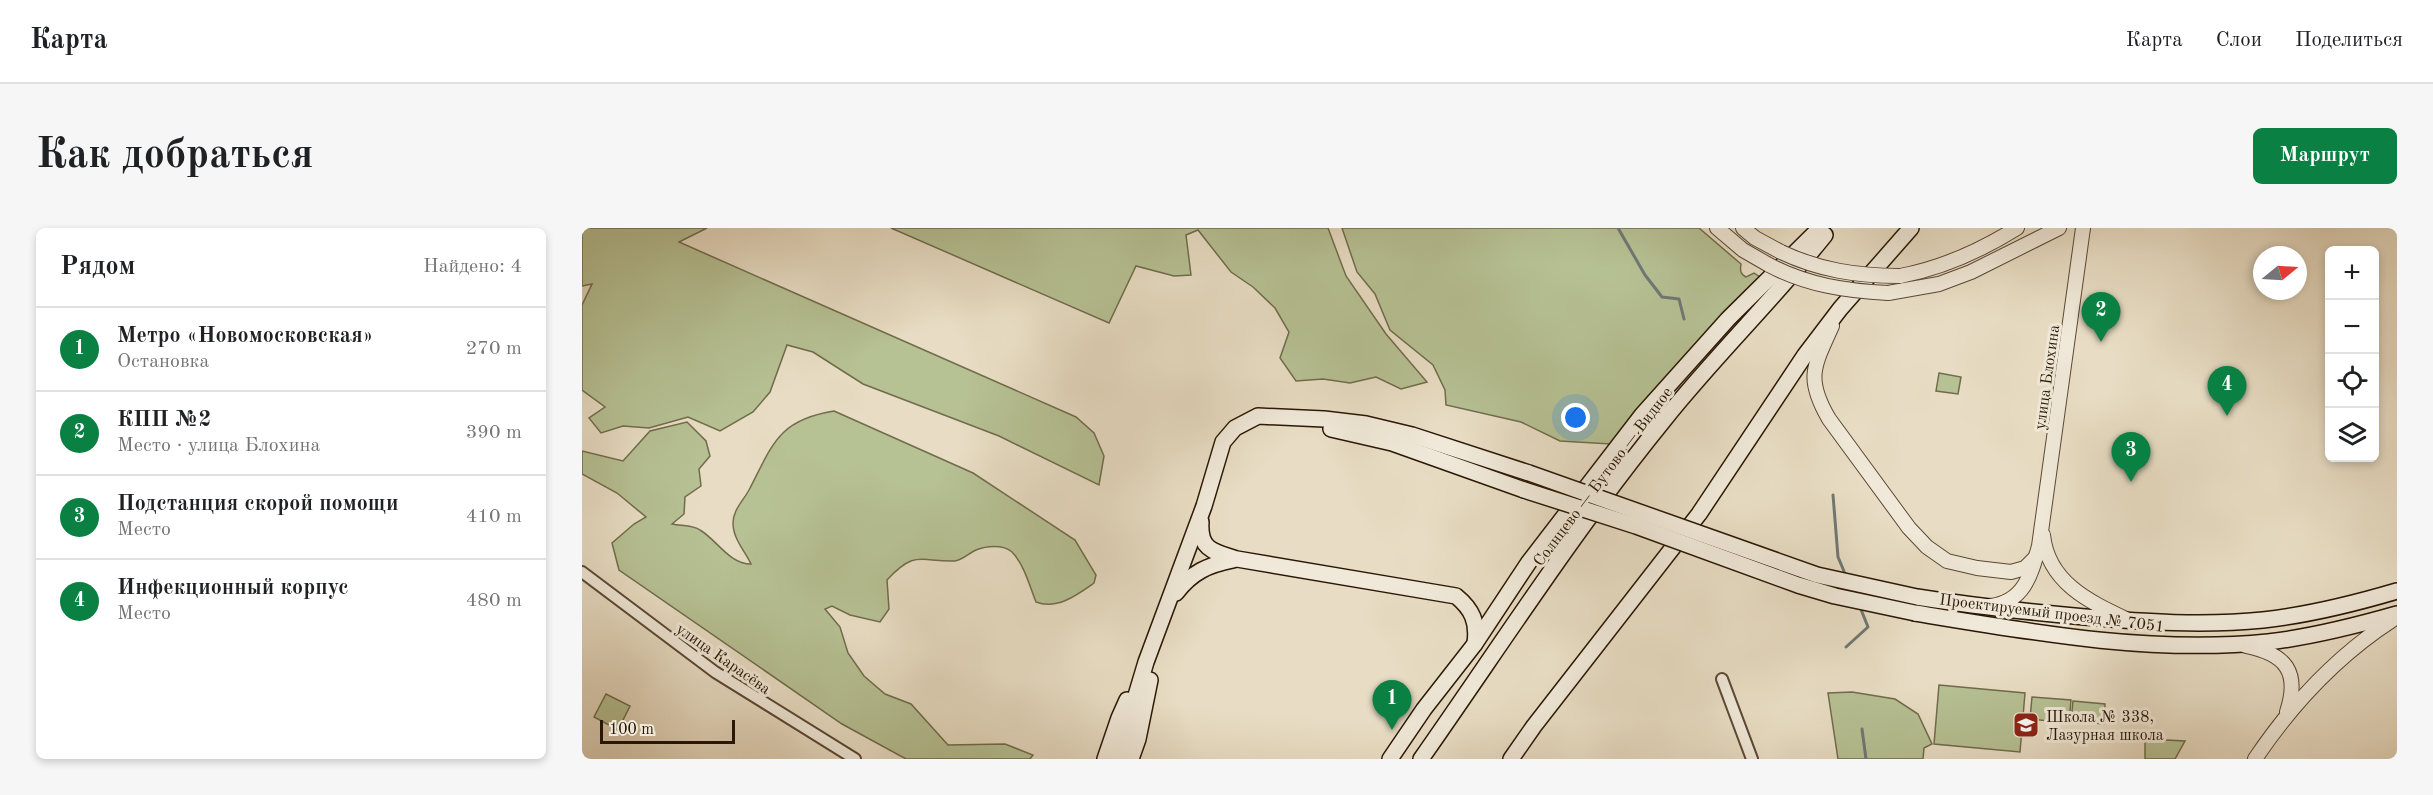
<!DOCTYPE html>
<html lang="ru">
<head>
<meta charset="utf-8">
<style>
  :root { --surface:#fff; --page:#f6f6f6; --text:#202124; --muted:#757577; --line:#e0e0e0; --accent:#0b8043 }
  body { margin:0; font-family:"Old Standard TT",serif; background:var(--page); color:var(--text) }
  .controls { position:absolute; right:18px; top:18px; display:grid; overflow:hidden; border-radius:9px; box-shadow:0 3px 9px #0003 }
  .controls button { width:54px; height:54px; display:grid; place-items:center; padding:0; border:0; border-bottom:2px solid var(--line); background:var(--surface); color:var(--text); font:30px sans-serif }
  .compass { position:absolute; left:1671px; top:18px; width:54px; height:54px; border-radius:50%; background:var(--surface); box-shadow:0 3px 9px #0003; rotate:72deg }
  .scale { position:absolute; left:18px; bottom:15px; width:135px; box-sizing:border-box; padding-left:6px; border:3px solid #2a1705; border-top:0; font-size:16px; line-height:21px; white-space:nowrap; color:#2a1705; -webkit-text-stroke:4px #f0e9d9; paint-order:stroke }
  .you { position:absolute; left:994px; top:190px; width:21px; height:21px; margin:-15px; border:4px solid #fff; border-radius:50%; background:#1a73e8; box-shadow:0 0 0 9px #1a73e833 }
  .badge { display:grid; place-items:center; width:39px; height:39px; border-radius:50%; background:var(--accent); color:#fff; font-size:20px; font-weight:700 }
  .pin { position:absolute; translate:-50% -50px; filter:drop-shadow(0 2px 3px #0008) }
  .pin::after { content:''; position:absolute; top:32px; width:21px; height:18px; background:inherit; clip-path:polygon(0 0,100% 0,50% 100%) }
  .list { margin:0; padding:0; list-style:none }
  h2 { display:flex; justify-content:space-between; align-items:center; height:78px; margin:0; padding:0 24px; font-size:26px }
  h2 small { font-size:20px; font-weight:400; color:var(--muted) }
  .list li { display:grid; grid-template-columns:39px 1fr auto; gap:18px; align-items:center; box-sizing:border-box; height:84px; padding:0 24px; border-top:2px solid var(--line) }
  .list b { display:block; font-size:22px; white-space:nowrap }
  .list p { margin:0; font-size:20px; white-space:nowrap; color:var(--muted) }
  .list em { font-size:20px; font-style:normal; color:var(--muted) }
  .icon { flex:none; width:33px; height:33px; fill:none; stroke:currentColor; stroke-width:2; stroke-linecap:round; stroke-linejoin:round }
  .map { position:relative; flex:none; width:1815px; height:531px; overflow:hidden; border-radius:9px }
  header { display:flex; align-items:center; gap:36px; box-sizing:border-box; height:84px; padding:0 30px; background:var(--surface); border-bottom:2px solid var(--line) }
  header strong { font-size:28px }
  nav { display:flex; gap:33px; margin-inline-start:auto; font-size:21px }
  .intro { display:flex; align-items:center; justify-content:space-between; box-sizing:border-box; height:144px; padding:0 36px }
  h1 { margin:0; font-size:42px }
  .button { padding:15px 27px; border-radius:9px; background:var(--accent); color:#fff; font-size:21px; font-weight:700 }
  main { display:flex; gap:36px; padding:0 36px }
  aside { flex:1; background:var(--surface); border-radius:9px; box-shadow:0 3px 9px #0003 }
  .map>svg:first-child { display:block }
  .green { fill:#b6c194; stroke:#706c4c; stroke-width:1.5 }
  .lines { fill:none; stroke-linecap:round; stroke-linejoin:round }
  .stream { stroke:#6f7875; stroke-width:3 }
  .minor-casing { stroke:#5a4835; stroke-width:14 }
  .tertiary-casing { stroke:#5a4835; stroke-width:16 }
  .secondary-casing { stroke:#2a1705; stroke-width:18 }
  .minor { stroke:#f0e9d9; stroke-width:10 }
  .tertiary { stroke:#f0e9d9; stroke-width:14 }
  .secondary { stroke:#f0e9d9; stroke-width:15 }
  .tertiary-bridge-casing { stroke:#5a4835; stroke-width:16; stroke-linecap:butt }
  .secondary-bridge-casing { stroke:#2a1705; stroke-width:18; stroke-linecap:butt }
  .tertiary-bridge { stroke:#f0e9d9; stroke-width:14 }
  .secondary-bridge { stroke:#f0e9d9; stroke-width:15 }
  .labels { text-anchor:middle; stroke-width:6; stroke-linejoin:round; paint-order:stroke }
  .street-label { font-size:16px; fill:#2a1705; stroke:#f0e9d9 }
  .poi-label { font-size:16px; fill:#2a1705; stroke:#f0e9d9; text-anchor:start }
</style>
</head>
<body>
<header>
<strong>Карта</strong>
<nav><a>Карта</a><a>Слои</a><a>Поделиться</a></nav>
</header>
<div class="intro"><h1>Как добраться</h1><a class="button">Маршрут</a></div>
<main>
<aside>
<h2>Рядом<small>Найдено: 4</small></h2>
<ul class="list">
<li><span class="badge">1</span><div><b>Метро «Новомосковская»</b><p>Остановка</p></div><em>270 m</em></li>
<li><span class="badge">2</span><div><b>КПП №2</b><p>Место · улица Блохина</p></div><em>390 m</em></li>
<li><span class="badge">3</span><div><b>Подстанция скорой помощи</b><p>Место</p></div><em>410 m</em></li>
<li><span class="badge">4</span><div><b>Инфекционный корпус</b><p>Место</p></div><em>480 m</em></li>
</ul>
</aside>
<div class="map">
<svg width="1815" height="531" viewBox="0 0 1815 531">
  <rect width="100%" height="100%" fill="#e8ddc4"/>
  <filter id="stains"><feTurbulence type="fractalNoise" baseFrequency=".00333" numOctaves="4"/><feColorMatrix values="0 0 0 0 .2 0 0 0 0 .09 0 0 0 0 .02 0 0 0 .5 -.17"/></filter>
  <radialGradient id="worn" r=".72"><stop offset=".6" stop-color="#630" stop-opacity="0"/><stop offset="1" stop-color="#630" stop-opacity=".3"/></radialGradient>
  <g class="green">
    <path d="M 0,0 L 125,0 L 97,14 L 494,189 L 512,205 L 522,228 L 517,257 L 417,208 L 281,156 L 231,124 L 205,117 L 188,164 L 171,184 L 138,203 L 106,189 L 67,200 L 41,198 L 19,205 L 7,190 L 23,179 L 0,162 L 0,77 L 10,56 L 0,58 Z"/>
    <path d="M 309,0 L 746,0 L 764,48 L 804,106 L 845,154 L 819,161 L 794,149 L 768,155 L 741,151 L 714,153 L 698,130 L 707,104 L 693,80 L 671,59 L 649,44 L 616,2 L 604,7 L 609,47 L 592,48 L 554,38 L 527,95 Z"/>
    <path d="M 760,0 L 1117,0 L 1159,36 C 1158,42 1158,46 1164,49 L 1172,45 L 1181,51 L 1029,216 L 978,213 L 939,194 L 864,177 L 863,162 L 851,137 L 808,102 L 793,66 L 775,44 Z"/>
    <path d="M 1357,145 L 1379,149 L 1376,166 L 1354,163 Z"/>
    <path d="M 252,183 L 391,245 L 493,312 L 514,347 L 512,355 C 495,367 475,382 454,374 C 448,359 442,336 430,324 C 421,316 404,318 394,322 C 387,325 381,332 373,333 C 338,334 334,321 305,352 L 307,381 L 298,394 L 268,387 L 250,378 L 243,381 L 258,399 L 266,425 L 282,448 L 303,466 L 329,476 L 366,517 L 423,516 L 451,527 L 448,531 L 324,531 L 260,496 L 37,342 L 30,315 L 52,296 L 64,289 L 35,265 L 0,246 L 0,223 L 41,233 L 68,203 L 105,194 L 124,213 L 128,228 L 117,241 L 119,258 L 103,269 L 102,286 L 90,296 C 99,298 111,297 118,302 C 135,312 147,336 169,336 C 163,323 151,311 151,295 C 151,282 161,273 167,262 C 191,216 196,192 252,183 Z"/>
    <path d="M 1357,457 L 1443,465 L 1438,524 L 1352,516 Z"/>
    <path d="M 1270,464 L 1313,471 L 1336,486 L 1350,516 L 1342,520 L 1341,531 L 1256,531 L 1246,465 Z"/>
    <path d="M 24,466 L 48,478 L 36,502 L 12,489 Z"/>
    <path d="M 1450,469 L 1489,472 L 1487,495 L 1448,491 Z"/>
    <path d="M 1491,473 L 1523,476 L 1522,496 L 1489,493 Z"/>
    <path d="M 1563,511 L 1603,513 L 1593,531 L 1563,531 Z"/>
  </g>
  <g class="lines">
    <g class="stream">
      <path d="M 1036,0 L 1063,47 L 1080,69 L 1097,71 L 1102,91"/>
      <path d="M 1251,267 L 1256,329 L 1264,348"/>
      <path d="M 1264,419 L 1286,399 L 1278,379"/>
      <path d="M 1280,501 L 1284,531"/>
    </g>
    <g class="minor-casing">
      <g id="minor">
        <path d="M 0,344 L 133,444 L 273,531"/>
        <path d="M 1140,451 L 1170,531"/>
      </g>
    </g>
    <g class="tertiary-casing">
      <g id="tertiary">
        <path d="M 1135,0 L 1161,22 L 1187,37"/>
        <path d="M 1161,0 L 1173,10 L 1199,24"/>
        <path d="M 1318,48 C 1361,40 1398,23 1435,0"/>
        <path d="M 1306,65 L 1357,56 L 1389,44 L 1477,0"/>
        <path d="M 1250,98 C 1232,138 1223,150 1247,191 L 1327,300 L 1345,319 L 1365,333 L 1395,340 L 1429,344 L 1443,340 L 1454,329"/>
        <path d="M 1461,307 C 1466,354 1506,373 1544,391"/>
        <path d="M 1408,378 C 1442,374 1449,347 1457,318 L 1501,0"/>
        <path d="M 1664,418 C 1704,426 1718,444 1705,484"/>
        <path d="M 1673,531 C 1710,476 1758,425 1815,389"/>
      </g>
    </g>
    <g class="secondary-casing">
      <g id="secondary">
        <path d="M 749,201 L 810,215 L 942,262"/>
        <path d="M 619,294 C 617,322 632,324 655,331 L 874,368 C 890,381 896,394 893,415"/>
        <path d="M 594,365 C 610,344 626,337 651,332"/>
        <path d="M 1335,369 C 1391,378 1447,384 1503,389 C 1562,394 1622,398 1681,392 C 1727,387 1771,376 1815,363"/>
        <path d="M 1333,385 C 1448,404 1569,426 1686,414 C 1730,409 1773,398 1815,386"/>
        <path d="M 523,531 L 537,490 L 545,472"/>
        <path d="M 535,531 L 564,434 L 622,278 L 641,214 L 653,200 L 676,188 L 742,191 L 784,196 L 830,207 L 947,245"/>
        <path d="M 549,531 L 556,511 L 568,452"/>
        <path d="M 808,531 L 842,481 L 892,417 L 947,334 L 1060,187 L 1146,91 L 1238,0"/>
        <path d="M 839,531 C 919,417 994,300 1082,192 C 1133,128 1192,71 1243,7"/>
        <path d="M 929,531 L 952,498 L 1117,286 L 1223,127 L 1258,81 L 1329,0"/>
      </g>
    </g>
    <use href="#minor" class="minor"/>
    <use href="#tertiary" class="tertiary"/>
    <use href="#secondary" class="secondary"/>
    <g class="tertiary-bridge-casing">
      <g id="tertiary-bridge">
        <path d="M 1199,24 C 1237,42 1275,48 1318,48"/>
        <path d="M 1187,37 C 1225,57 1264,63 1306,65"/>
      </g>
    </g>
    <g class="secondary-bridge-casing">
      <g id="secondary-bridge">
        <path d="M 947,245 L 1235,347 L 1335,369"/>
        <path d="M 942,262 L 1054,298 L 1216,357 L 1253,368 L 1333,385"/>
      </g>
    </g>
    <use href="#tertiary-bridge" class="tertiary-bridge"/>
    <use href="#secondary-bridge" class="secondary-bridge"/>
  </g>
  <defs>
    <g id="school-square" transform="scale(1.35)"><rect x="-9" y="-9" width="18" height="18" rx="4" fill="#8f2418" stroke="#f0e9d9"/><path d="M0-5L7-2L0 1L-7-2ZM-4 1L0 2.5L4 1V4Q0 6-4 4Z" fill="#fff"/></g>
  </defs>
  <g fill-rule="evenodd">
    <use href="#school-square" x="1444" y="497"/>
  </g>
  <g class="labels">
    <g class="street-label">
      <text transform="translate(1464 149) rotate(-82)" y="6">улица Блохина</text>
      <text transform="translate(1020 248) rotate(-53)" y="6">Солнцево — Бутово — Видное</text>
      <text transform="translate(1470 384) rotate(7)" y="6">Проектируемый проезд № 7051</text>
      <text transform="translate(142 430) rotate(35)" y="6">улица Карасёва</text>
    </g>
    <g class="poi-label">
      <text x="1464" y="494">Школа № 338,<tspan x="1464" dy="18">Лазурная школа</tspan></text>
    </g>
  </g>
  <rect width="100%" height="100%" filter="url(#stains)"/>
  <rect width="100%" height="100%" fill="url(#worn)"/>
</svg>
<div class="controls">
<button>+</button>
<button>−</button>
<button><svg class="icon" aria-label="locate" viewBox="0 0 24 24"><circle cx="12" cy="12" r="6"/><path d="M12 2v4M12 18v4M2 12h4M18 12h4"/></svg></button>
<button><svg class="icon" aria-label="layers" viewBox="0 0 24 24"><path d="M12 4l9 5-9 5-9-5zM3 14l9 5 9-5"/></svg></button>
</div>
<svg class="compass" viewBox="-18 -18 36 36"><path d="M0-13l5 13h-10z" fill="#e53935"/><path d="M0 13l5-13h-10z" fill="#757577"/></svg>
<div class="scale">100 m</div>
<div class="you"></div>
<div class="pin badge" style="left:810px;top:502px">1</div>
<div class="pin badge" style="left:1519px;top:114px">2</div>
<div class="pin badge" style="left:1549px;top:254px">3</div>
<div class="pin badge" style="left:1645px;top:188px">4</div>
</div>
</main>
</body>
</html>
